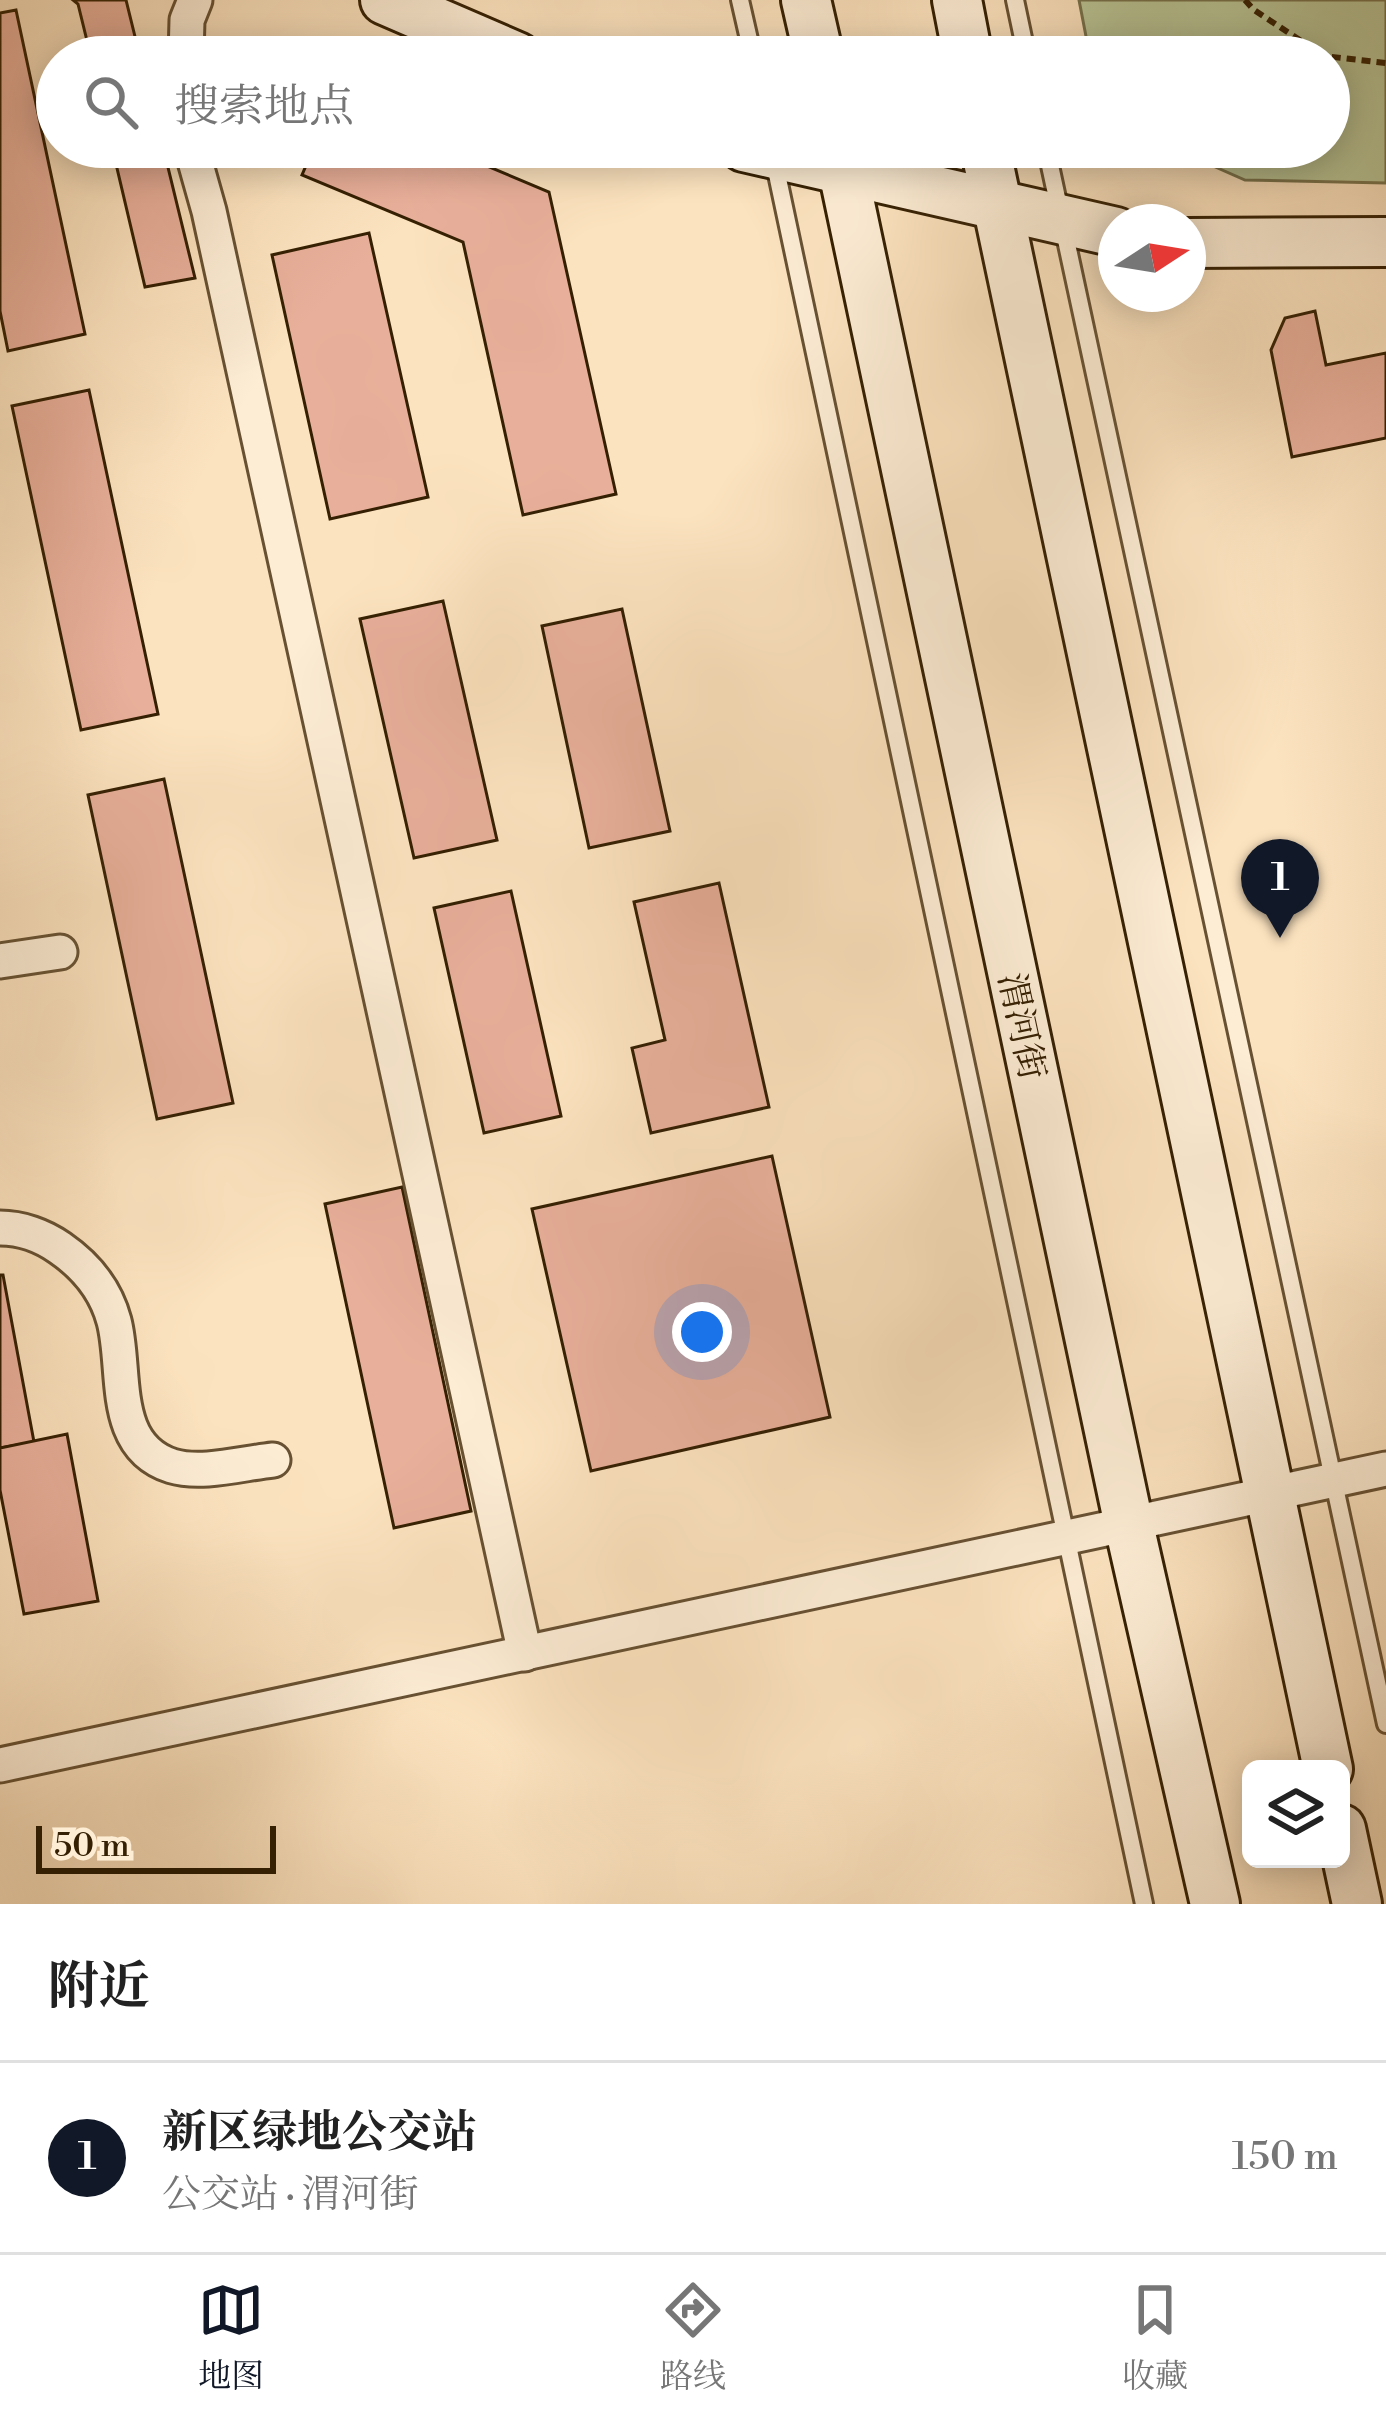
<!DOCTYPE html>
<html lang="zh">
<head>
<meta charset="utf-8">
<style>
  :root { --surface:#fff; --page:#f2f2f2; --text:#222; --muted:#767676; --line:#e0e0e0; --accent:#111827 }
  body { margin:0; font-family:"Libre Bodoni","Noto Serif SC",serif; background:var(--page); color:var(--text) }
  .controls { position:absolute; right:36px; bottom:36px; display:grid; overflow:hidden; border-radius:18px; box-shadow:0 6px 30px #0003 }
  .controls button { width:108px; height:108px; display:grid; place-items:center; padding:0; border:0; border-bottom:3px solid var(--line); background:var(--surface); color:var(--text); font:60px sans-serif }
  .compass { position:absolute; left:1098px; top:204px; width:108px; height:108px; border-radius:50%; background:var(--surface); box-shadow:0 6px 30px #0003; rotate:78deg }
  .scale { position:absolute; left:36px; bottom:30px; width:240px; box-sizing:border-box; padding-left:12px; border:6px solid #352003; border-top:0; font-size:33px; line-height:42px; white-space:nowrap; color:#352003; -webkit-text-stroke:9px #fdedd5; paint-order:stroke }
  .you { position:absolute; left:702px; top:1332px; width:42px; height:42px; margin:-30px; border:9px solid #fff; border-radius:50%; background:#1a73e8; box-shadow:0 0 0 18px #1a73e833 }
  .badge { display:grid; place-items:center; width:78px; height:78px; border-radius:50%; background:var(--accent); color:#fff; font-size:39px; font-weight:700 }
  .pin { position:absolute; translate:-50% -99px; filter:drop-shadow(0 3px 6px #0008) }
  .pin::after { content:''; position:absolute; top:63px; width:42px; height:36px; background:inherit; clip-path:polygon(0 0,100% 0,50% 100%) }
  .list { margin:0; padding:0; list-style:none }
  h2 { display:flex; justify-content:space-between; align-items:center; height:156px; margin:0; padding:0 48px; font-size:51px }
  h2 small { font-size:39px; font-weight:400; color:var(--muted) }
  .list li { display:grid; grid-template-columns:78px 1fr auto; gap:36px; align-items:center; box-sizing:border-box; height:192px; padding:0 48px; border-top:3px solid var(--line) }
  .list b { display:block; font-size:45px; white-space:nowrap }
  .list p { margin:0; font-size:39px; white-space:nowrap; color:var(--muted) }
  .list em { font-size:39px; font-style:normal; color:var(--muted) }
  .icon { flex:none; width:66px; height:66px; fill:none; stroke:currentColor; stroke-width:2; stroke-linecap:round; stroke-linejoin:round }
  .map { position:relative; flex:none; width:1386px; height:1904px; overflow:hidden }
  .search { position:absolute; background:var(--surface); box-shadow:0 6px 30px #0003; left:36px; right:36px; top:36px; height:132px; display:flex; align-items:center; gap:30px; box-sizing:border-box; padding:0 42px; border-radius:66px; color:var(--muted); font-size:45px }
  .sheet { height:348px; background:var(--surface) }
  nav { display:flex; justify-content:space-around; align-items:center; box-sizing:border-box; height:168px; border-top:3px solid var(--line); background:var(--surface); font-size:33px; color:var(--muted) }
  nav a { display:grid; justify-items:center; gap:6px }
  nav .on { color:var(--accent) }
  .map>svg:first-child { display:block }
  .green { fill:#b8c597; stroke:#76724d; stroke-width:3 }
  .building { fill:#e8af9a; stroke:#352003; stroke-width:3 }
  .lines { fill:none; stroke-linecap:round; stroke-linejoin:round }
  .lane-casing { stroke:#675132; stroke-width:22 }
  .street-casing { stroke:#675132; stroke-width:39 }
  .secondary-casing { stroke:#352003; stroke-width:54 }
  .path { stroke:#352003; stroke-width:6; stroke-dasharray:9 6; stroke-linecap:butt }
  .lane { stroke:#fdedd5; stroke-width:16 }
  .street { stroke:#fdedd5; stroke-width:33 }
  .secondary { stroke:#fdedd5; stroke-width:48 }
  .labels { text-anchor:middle; stroke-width:9; stroke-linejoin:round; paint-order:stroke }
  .street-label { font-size:36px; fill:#352003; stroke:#fdedd5 }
</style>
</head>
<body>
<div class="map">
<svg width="1386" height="1904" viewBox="0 0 1386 1904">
  <rect width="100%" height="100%" fill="#fce3bf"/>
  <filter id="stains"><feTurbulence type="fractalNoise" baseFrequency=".00167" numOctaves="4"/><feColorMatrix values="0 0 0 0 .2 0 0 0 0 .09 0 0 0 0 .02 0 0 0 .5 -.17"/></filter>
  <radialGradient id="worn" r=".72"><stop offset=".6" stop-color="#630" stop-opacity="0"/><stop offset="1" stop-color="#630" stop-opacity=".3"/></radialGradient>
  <path class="green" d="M 1079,0 L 1386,0 L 1386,183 L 1245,180 L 1170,147 L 1329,147 L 1329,57 L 1090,57 Z"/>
  <g class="building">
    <path d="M 73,0 L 126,0 L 140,57 L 91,57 L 78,4 Z"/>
    <path d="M 16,10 L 85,334 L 8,351 L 0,311 L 0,13 Z"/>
    <path d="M 112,147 L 163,147 L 195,278 L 145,287 Z"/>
    <path d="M 314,147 L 442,147 L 549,192 L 616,494 L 523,515 L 463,242 L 302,175 Z"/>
    <path d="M 369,233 L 428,497 L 330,519 L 272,255 Z"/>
    <path d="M 1315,311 L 1326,365 L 1386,353 L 1386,438 L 1292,457 L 1271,350 L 1285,318 Z"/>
    <path d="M 89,390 L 158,714 L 81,730 L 12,406 Z"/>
    <path d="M 443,601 L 497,840 L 414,858 L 360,619 Z"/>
    <path d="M 622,609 L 670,831 L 589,848 L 542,626 Z"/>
    <path d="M 164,779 L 233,1103 L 157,1119 L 88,795 Z"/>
    <path d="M 719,883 L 769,1107 L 651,1133 L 632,1048 L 665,1040 L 634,902 Z"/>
    <path d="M 511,891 L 561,1116 L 484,1133 L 434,908 Z"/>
    <path d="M 772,1156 L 830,1417 L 591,1471 L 532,1209 Z"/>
    <path d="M 402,1187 L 471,1511 L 394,1528 L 325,1204 Z"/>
    <path d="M 0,1275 L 3,1275 L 34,1442 L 0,1448 Z"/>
    <path d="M 67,1434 L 98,1601 L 24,1614 L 0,1490 L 0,1448 Z"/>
  </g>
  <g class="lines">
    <g class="lane-casing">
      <g id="lane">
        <path d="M 740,0 L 753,57"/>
        <path d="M 1015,0 L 1027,57"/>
        <path d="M 1046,147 L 1386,1724"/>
        <path d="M 774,160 L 1144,1904"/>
      </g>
    </g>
    <g class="street-casing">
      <g id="street">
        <path d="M 186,57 L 187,20 L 195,0"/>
        <path d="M 191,147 L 209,211 L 525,1654"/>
        <path d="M 0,961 L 60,952"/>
        <path d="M 0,1228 C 21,1228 43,1236 60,1248 C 86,1266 106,1291 114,1321 C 127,1370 109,1446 172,1466 C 202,1475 243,1463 273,1460"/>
        <path d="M 0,1765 L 1386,1469"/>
      </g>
    </g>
    <g class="secondary-casing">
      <g id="secondary">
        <path d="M 385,0 L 517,57"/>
        <path d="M 806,0 L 819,57"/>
        <path d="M 957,0 L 968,57"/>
        <path d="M 744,147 L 1116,232"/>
        <path d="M 838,147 L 1129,1525 L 1215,1904"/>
        <path d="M 985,147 L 1328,1769"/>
        <path d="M 1188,243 L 1386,242"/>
        <path d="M 1341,1829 L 1357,1904"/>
      </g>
    </g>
    <path class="path" d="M 1245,0 L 1254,10 L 1324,56 L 1386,63"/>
    <use href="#lane" class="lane"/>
    <use href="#street" class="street"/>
    <use href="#secondary" class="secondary"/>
  </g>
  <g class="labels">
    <g class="street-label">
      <text transform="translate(1023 1026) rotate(78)" y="13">渭河街</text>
    </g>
  </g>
  <rect width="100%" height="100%" filter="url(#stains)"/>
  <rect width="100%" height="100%" fill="url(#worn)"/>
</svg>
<div class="controls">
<button><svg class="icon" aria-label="layers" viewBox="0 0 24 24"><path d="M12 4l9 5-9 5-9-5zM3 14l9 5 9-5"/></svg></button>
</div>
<svg class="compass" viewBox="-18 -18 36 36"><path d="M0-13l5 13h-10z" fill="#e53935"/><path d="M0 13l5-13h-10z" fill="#767676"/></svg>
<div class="scale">50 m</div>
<div class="you"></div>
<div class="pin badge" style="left:1280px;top:938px">1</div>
<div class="search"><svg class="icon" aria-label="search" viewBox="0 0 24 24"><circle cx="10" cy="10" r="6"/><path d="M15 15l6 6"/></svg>搜索地点</div>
</div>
<section class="sheet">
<h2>附近<small></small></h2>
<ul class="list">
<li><span class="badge">1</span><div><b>新区绿地公交站</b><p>公交站 · 渭河街</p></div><em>150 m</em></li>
</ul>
</section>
<nav>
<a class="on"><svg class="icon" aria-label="map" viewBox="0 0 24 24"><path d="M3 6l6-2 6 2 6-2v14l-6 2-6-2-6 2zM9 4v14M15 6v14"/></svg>地图</a>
<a><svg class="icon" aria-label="directions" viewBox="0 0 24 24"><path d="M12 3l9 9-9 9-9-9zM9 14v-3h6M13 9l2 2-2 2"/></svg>路线</a>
<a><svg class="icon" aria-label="saved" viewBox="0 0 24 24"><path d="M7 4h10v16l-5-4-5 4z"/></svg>收藏</a>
</nav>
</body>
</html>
